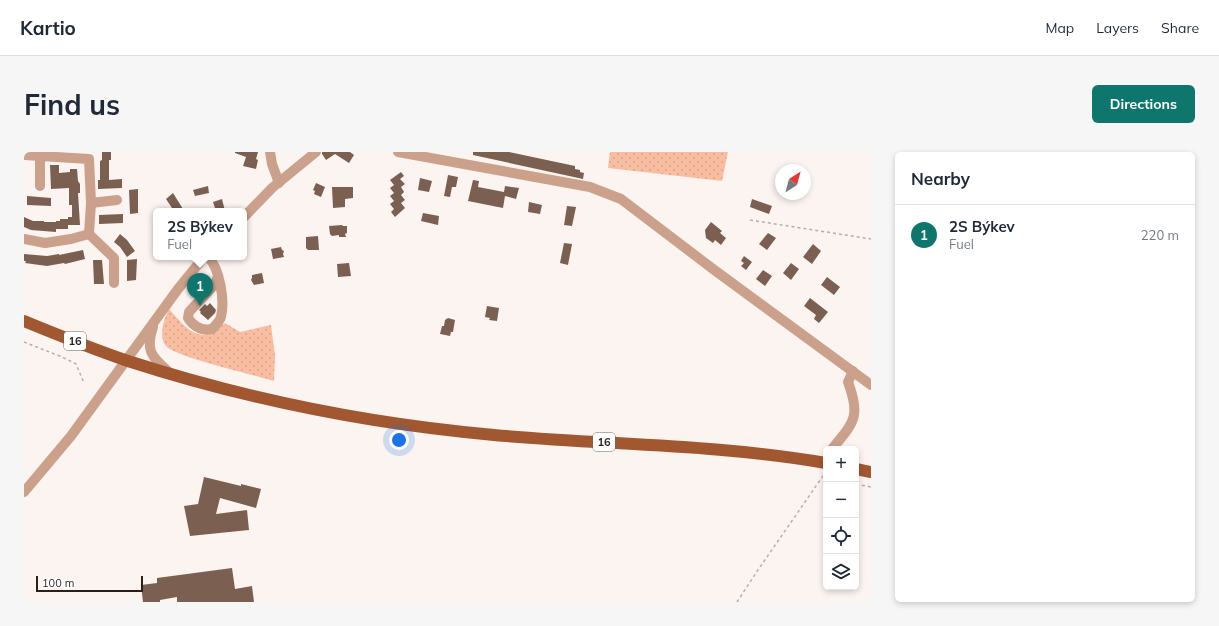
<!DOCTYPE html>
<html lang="en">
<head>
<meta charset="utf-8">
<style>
  :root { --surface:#fff; --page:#f6f6f7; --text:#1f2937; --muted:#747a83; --line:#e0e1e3; --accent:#0f766e }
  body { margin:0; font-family:Mulish,sans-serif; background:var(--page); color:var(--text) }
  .controls { position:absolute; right:12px; bottom:12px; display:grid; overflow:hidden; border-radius:6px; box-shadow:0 2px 6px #0003 }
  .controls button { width:36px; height:36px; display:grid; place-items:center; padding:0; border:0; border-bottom:1px solid var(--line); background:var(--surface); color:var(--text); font:20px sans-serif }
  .compass { position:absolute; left:751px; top:12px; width:36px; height:36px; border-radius:50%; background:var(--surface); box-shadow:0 2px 6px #0003; rotate:36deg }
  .scale { position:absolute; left:12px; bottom:10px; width:107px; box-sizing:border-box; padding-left:4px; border:2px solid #2b1f19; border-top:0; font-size:11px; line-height:14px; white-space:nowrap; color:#2b1f19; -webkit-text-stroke:3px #fff; paint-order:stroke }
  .you { position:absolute; left:375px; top:288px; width:14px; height:14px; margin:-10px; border:3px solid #fff; border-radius:50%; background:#1a73e8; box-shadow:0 0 0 6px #1a73e833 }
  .badge { display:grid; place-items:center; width:26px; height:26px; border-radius:50%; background:var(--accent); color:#fff; font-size:13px; font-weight:700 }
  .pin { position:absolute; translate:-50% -33px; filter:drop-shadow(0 1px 2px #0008) }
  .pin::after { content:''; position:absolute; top:21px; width:14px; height:12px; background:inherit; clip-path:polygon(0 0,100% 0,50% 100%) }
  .popup { position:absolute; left:129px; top:56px; width:94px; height:52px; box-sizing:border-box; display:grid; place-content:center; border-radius:6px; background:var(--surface); filter:drop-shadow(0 1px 3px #0005); font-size:13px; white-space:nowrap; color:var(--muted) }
  .popup b { font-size:15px; color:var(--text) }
  .popup::after { content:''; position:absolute; left:50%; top:100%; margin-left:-8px; border:8px solid transparent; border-top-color:var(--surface) }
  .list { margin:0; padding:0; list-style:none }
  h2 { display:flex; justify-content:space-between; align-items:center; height:52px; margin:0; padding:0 16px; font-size:17px }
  h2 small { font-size:13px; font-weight:400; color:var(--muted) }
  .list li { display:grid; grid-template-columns:26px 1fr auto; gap:12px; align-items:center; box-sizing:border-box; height:60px; padding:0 16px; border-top:1px solid var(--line) }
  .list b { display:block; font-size:15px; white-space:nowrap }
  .list p { margin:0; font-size:13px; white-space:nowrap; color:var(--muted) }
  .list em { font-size:13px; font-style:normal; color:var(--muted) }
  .icon { flex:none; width:22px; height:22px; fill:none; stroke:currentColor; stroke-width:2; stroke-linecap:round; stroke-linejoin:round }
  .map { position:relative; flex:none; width:847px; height:450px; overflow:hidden; border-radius:6px }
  header { display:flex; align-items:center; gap:24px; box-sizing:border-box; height:56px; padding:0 20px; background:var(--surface); border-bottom:1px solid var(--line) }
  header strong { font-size:19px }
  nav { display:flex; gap:22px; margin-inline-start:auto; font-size:14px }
  .intro { display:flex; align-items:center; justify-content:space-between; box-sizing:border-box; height:96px; padding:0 24px }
  h1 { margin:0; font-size:28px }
  .button { padding:10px 18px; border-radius:6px; background:var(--accent); color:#fff; font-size:14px; font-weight:700 }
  main { display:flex; gap:24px; padding:0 24px }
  aside { flex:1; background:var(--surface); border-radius:6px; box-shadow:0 2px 6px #0003 }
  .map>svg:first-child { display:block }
  .grass { fill:url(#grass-dots) }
  .building { fill:#7b5f51 }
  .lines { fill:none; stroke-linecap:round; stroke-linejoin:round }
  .path { stroke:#b6aeaa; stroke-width:1.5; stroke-dasharray:3 3; stroke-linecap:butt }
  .minor { stroke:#cba18c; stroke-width:10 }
  .major { stroke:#a15730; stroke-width:12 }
  .labels { text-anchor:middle; stroke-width:4; stroke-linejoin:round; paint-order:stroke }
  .shield { fill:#fff; stroke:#6b625e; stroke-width:1 }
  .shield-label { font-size:11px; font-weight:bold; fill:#2b1f19 }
</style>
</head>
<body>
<header>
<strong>Kartio</strong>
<nav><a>Map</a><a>Layers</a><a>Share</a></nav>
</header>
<div class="intro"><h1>Find us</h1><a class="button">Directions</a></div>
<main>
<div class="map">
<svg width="847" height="450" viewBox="0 0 847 450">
  <defs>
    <pattern id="grass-dots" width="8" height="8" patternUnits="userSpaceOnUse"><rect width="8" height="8" fill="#f9bea2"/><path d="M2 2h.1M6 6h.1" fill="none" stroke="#d6a38b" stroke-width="1.8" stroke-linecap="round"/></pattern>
  </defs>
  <rect width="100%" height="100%" fill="#fbf4f1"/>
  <g class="grass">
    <path d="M 586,0 L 704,0 L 698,29 L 584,16 Z"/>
    <path d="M 145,157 C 157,170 171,191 191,179 C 195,177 198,173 201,171 L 216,180 L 247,173 L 251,204 L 250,229 C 231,223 151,205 142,194 C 134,185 140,166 145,157 Z"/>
  </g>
  <g class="building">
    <path d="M 78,0 L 87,0 L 87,8 L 85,8 L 85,28 L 98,27 L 98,36 L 74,37 L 74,28 L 76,28 L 76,9 L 78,8 Z"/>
    <path d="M 211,0 L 234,0 L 232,7 L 234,8 L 232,17 L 219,14 L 222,5 L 211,1 Z"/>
    <path d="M 298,0 L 326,0 L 330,3 L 325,11 L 311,2 L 302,8 L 298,2 Z"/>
    <path d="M 449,0 L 485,0 L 551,14 L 551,17 L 556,18 L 556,20 L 560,21 L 559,27 L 449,3 Z"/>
    <path d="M 26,13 L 35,13 L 35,21 L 46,20 L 46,17 L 53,17 L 54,29 L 56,32 L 56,41 L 54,41 L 56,73 L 44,73 L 44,77 L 32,77 L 32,80 L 7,78 L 0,75 L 0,65 L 9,69 L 20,69 L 20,70 L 32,70 L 32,69 L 36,69 L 36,67 L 44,67 L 44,65 L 48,65 L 48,53 L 45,53 L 45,36 L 27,37 Z"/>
    <path d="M 377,20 L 380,24 L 376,27 L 381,32 L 377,35 L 380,40 L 377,43 L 381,48 L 377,51 L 381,56 L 371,65 L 367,60 L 370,57 L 366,52 L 370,49 L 366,44 L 370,41 L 366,36 L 370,33 L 366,28 Z"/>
    <path d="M 424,23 L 434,25 L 432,35 L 428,35 L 426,45 L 420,44 Z"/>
    <path d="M 396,26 L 408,29 L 405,40 L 394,38 Z"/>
    <path d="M 449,28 L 455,29 L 454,35 L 480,40 L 481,34 L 495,36 L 492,47 L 481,44 L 479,56 L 444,49 Z"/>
    <path d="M 292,31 L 301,35 L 297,45 L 290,42 L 291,39 L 289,38 Z"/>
    <path d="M 184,34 L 185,41 L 171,44 L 169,38 Z"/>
    <path d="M 308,35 L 329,35 L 329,46 L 321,47 L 321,55 L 309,56 Z"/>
    <path d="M 114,37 L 114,61 L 106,62 L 105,38 Z"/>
    <path d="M 149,41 L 159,57 L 156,59 L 150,59 L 142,47 Z"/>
    <path d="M 3,44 L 27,46 L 27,54 L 3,53 Z"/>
    <path d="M 198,47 L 201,59 L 192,59 L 189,50 Z"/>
    <path d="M 728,47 L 748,54 L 745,62 L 726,55 Z"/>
    <path d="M 505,50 L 518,53 L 516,62 L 504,60 Z"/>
    <path d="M 543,54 L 552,55 L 548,74 L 540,73 Z"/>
    <path d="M 399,61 L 415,64 L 414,73 L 397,69 Z"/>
    <path d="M 99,62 L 99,71 L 75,72 L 75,63 Z"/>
    <path d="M 687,70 L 698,79 L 696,81 L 702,86 L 697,93 L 691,88 L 689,91 L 682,86 L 681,78 Z"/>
    <path d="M 318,73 L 319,74 L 323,74 L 323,81 L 321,82 L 322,85 L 315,85 L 315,83 L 308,84 L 306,82 L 305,74 Z"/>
    <path d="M 744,81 L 752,86 L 743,98 L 735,92 Z"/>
    <path d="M 96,82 L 103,88 L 111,99 L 103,105 L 96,95 L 90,90 Z"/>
    <path d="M 294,84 L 295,98 L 284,98 L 282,96 L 282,85 Z"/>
    <path d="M 540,91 L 548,92 L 544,113 L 536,111 Z"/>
    <path d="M 789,92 L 797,99 L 788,112 L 779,105 Z"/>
    <path d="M 257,95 L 258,98 L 260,99 L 259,102 L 260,105 L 249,107 L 247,97 Z"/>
    <path d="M 59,98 L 61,107 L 41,112 L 40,111 L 23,114 L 1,111 L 2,109 L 0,109 L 0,102 L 23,104 L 35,102 L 35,103 Z"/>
    <path d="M 720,104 L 728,110 L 722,118 L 717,114 L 720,111 L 717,109 Z"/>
    <path d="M 113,107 L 112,128 L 103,129 L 103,108 Z"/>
    <path d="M 69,108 L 78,108 L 80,132 L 70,132 Z"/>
    <path d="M 325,111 L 327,124 L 314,125 L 313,112 Z"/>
    <path d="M 767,111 L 775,117 L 767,128 L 759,121 Z"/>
    <path d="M 739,118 L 748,124 L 741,134 L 732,127 Z"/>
    <path d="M 238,121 L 240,131 L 230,133 L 227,128 L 228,126 L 228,123 Z"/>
    <path d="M 803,125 L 816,135 L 810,143 L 797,133 Z"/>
    <path d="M 786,146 L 804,160 L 795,171 L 790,167 L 792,163 L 780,154 Z"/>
    <path d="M 186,151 L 192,158 L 191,161 L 184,168 L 176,161 L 177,160 L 175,158 L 181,152 L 183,154 Z"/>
    <path d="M 463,154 L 475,156 L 473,169 L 465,168 L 466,166 L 461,165 Z"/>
    <path d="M 424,166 L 431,168 L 429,180 L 427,180 L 426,184 L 416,182 L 418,174 L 420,174 L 421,168 Z"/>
    <path d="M 180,325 L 217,334 L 217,332 L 237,337 L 232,356 L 196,346 L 192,362 L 223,358 L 225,378 L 166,384 L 160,354 L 174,352 Z"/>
    <path d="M 208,416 L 211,437 L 228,434 L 230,450 L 153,450 L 153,445 L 136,448 L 136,450 L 119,450 L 117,433 L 133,431 L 133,426 Z"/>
  </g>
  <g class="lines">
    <g class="path">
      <path d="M 726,68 L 847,87"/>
      <path d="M 0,190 L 38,205 L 52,212 L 60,231"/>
      <path d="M 832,332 L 847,335"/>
      <path d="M 713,450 L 734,418 L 801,321"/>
    </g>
    <g class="minor">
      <path d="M 246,0 L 248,12 L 255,31"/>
      <path d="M 374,0 L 566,35 L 597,47 L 689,117 L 847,233"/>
      <path d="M 0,3 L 65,7 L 67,51 L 65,82 L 90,106 L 90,131"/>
      <path d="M 16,34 L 16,4"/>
      <path d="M 67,51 L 93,48"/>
      <path d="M 220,65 L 248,36 L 292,0"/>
      <path d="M 0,87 L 21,91 L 47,87 L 65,82"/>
      <path d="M 184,105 C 196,116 201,149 197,165 C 196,169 191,174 188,177 C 178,179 170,175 164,166 L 165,160 L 191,132 L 194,124"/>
      <path d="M 129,175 C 120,201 130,206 147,222"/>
      <path d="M 808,297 C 830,270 837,265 824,230 L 829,219"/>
      <path d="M 0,340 L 47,284 L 154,137 L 180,105"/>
    </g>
    <g class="major">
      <path d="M 0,169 C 34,183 69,197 104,209 C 222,247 346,272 470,283 C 581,293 692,292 802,311"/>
      <path d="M 832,317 L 847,320"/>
    </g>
  </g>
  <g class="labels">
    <g class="shield">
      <rect x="40" y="180" width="22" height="18" rx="3"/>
      <rect x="569" y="281" width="22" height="18" rx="3"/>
    </g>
    <g class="shield-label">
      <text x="51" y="193">16</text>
      <text x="580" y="294">16</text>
    </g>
  </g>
</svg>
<div class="controls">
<button>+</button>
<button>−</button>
<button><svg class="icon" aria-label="locate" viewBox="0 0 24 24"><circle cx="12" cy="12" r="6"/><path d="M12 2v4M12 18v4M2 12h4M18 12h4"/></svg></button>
<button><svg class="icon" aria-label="layers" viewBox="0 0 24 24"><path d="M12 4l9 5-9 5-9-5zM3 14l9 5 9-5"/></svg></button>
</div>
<svg class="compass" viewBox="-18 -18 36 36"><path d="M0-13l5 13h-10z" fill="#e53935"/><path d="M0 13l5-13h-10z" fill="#747a83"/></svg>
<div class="scale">100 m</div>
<div class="you"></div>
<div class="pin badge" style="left:176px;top:154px">1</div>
<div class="popup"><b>2S Býkev</b>Fuel</div>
</div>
<aside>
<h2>Nearby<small></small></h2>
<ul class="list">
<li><span class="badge">1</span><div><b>2S Býkev</b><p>Fuel</p></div><em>220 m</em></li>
</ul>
</aside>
</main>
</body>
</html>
